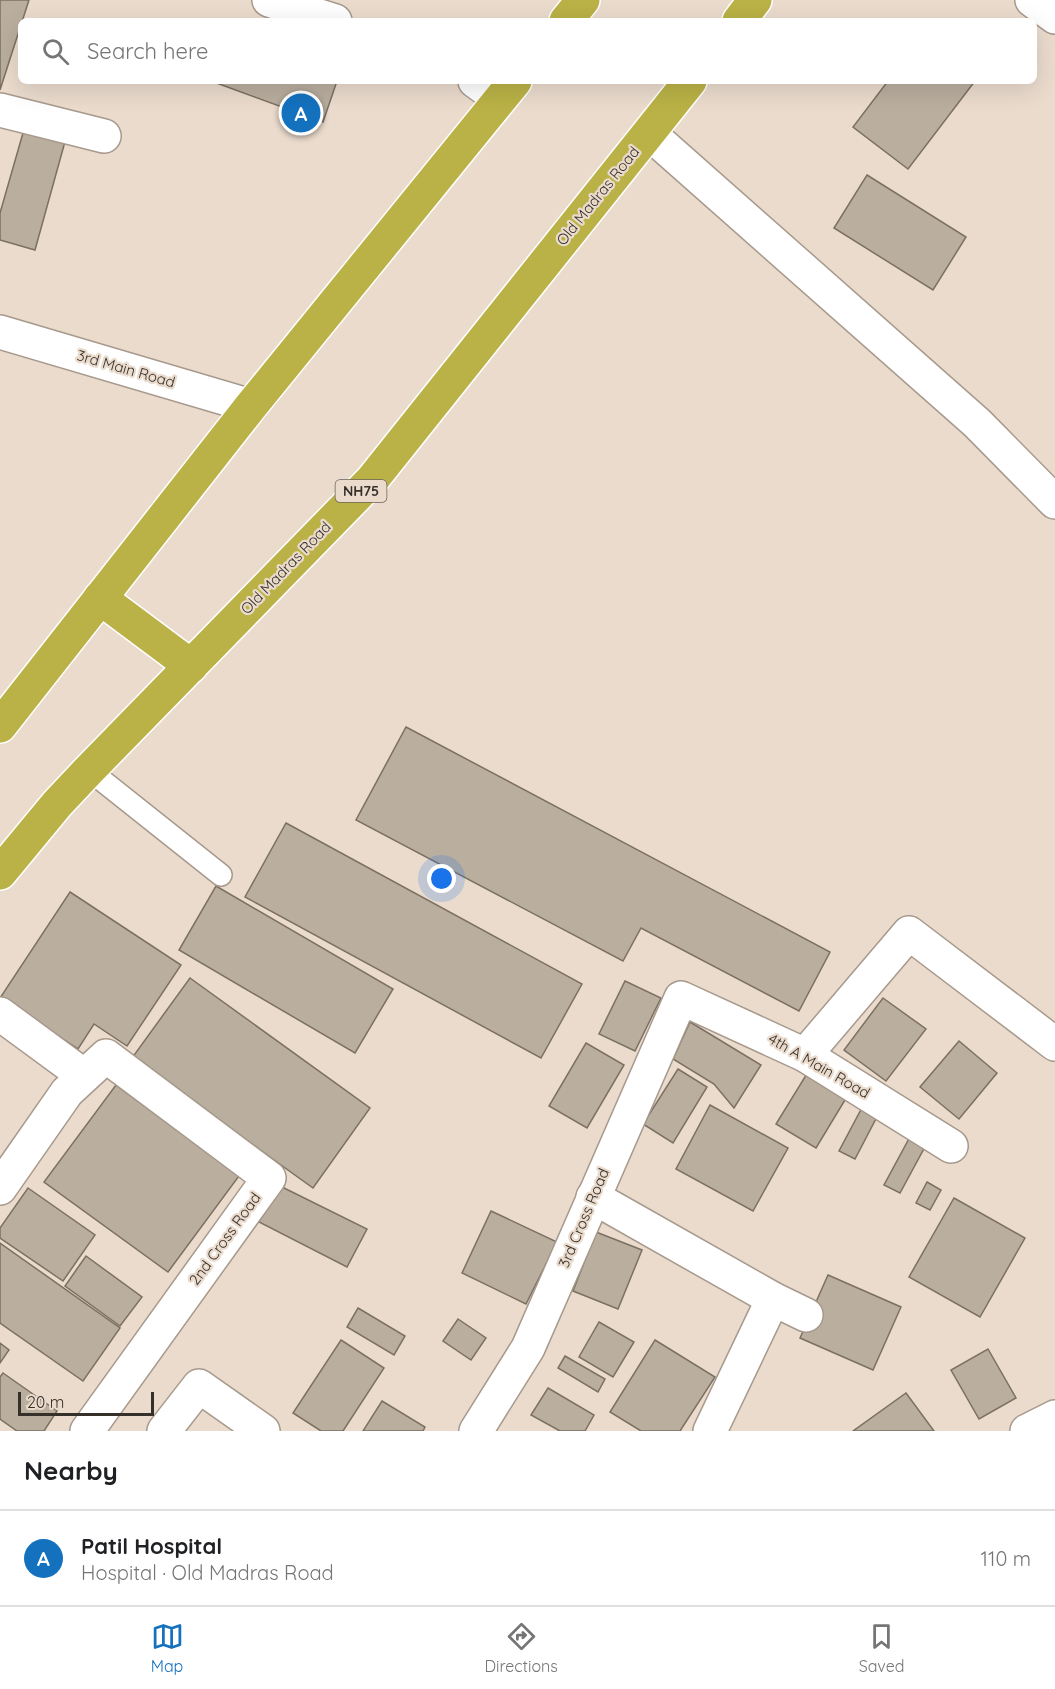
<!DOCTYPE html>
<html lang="en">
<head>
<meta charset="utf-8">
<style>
  :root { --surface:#fff; --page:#f2f2f2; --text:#202124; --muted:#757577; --line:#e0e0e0; --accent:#1471be }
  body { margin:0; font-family:Quicksand,sans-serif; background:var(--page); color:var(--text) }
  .scale { position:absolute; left:18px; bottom:15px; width:136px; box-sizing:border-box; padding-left:6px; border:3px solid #36302a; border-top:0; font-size:16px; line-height:21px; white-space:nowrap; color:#36302a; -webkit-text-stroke:4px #eadbcd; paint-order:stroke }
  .you { position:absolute; left:442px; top:879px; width:21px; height:21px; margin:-15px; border:4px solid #fff; border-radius:50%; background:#1a73e8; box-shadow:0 0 0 9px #1a73e833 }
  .badge { display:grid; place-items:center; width:39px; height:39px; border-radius:50%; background:var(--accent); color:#fff; font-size:20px; font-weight:700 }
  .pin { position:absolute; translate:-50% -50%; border:3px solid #fff; box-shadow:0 2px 6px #0006 }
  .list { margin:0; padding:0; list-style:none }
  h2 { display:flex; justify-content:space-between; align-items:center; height:78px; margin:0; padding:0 24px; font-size:26px }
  h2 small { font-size:20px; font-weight:400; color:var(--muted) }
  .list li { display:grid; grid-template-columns:39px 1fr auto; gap:18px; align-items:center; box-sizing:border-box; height:96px; padding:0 24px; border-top:2px solid var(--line) }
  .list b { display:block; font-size:22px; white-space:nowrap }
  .list p { margin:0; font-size:20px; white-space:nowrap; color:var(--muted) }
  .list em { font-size:20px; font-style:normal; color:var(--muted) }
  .icon { flex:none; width:33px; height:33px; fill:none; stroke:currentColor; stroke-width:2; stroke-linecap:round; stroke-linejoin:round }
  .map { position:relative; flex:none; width:1055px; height:1431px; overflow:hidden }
  .search { position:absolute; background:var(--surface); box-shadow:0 6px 24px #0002; left:18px; right:18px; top:18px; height:66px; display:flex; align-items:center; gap:15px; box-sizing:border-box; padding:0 21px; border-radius:9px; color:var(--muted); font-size:22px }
  .sheet { height:174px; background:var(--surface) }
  nav { display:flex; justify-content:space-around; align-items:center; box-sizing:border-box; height:84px; border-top:2px solid var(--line); background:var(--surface); font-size:16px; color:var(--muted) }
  nav a { display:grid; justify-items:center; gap:3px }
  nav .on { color:var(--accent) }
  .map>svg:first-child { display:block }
  .building { fill:#baae9f; stroke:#7b7062; stroke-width:1.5 }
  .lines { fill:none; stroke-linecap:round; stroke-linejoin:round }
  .service-casing { stroke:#a7998c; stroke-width:24 }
  .minor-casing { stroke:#a7998c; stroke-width:36 }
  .tertiary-casing { stroke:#a7998c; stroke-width:36 }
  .trunk-casing { stroke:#fff; stroke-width:36 }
  .service { stroke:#fff; stroke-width:21 }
  .minor { stroke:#fff; stroke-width:33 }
  .tertiary { stroke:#fff; stroke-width:33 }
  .trunk { stroke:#bab246; stroke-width:33 }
  .labels { text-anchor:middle; stroke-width:4.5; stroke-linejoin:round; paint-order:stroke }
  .shield { fill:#eadbcd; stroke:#6c635b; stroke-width:1.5 }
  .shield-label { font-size:14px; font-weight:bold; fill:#36302a }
  .street-label { font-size:15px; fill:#36302a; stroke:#eadbcd }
</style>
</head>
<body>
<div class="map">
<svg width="1055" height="1431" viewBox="0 0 1055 1431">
  <rect width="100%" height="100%" fill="#eadbcd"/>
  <g class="building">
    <path d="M 0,0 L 29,0 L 0,90 Z"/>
    <path d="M 211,81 L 337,81 L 323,122 Z"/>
    <path d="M 888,81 L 975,81 L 908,169 L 853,127 Z"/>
    <path d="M 25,126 L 66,138 L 35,250 L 0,240 L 0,213 Z"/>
    <path d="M 867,175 L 966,237 L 933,290 L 834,228 Z"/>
    <path d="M 406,727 L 830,952 L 799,1011 L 641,928 L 623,961 L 356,820 Z"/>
    <path d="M 286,823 L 582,984 L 541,1058 L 245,897 Z"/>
    <path d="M 216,886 L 393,989 L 355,1053 L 179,950 Z"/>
    <path d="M 70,892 L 181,965 L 127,1046 L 94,1024 L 78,1049 L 0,998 Z"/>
    <path d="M 190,978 L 370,1108 L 313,1188 L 132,1058 Z"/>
    <path d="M 625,981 L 661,998 L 635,1051 L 599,1034 Z"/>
    <path d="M 883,998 L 926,1029 L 886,1081 L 844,1050 Z"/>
    <path d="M 690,1022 L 761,1065 L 734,1108 L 714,1084 L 673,1059 Z"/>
    <path d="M 959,1041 L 997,1073 L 959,1119 L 920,1087 Z"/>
    <path d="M 586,1043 L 624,1065 L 587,1128 L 549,1106 Z"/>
    <path d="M 678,1069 L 707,1087 L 673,1143 L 643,1124 Z"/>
    <path d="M 808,1072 L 848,1095 L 816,1148 L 776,1124 Z"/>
    <path d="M 116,1085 L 239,1176 L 168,1272 L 44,1182 Z"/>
    <path d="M 865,1102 L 880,1111 L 855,1159 L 839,1151 Z"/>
    <path d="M 710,1105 L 788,1148 L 753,1211 L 676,1169 Z"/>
    <path d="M 911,1135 L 927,1143 L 900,1193 L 884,1185 Z"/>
    <path d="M 927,1182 L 941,1190 L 930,1210 L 916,1203 Z"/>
    <path d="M 278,1185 L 367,1229 L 347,1267 L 259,1222 Z"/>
    <path d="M 28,1188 L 95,1235 L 63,1281 L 0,1238 L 0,1228 Z"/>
    <path d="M 954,1198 L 1025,1238 L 980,1317 L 909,1277 Z"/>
    <path d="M 491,1211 L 557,1242 L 526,1304 L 462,1273 Z"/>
    <path d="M 596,1232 L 642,1250 L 618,1309 L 573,1291 Z"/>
    <path d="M 0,1243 L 120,1328 L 83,1381 L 0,1323 Z"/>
    <path d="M 86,1256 L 142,1297 L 120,1326 L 65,1286 Z"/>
    <path d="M 828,1275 L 901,1307 L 873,1370 L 800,1338 Z"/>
    <path d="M 358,1308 L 405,1336 L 394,1355 L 347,1327 Z"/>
    <path d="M 458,1319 L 486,1338 L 471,1360 L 443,1341 Z"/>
    <path d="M 599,1322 L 634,1342 L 613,1377 L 579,1357 Z"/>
    <path d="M 341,1340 L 384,1368 L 343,1431 L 321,1431 L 293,1413 Z"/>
    <path d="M 655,1340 L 715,1377 L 680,1431 L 641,1431 L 610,1412 Z"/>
    <path d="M 0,1343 L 9,1350 L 0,1363 Z"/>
    <path d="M 988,1349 L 1016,1398 L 979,1419 L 951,1370 Z"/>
    <path d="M 565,1356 L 605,1379 L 598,1392 L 558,1368 Z"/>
    <path d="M 3,1373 L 57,1411 L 44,1431 L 17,1431 L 0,1419 L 0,1377 Z"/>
    <path d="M 548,1388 L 594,1415 L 585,1431 L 560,1431 L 531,1415 Z"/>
    <path d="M 906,1393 L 934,1431 L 853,1431 Z"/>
    <path d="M 382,1401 L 425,1427 L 423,1431 L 363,1431 Z"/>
  </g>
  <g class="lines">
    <g class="service-casing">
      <path id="service" d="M 89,770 L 221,875"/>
    </g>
    <g class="minor-casing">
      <g id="minor">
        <path d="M 269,0 L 335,21"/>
        <path d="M 1032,0 L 1055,17"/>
        <path d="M 475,81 L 500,99"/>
        <path d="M 0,110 L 104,136"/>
        <path d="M 649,133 L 977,423 L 1055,502"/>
        <path d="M 0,332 L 251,406"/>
        <path d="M 0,1014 L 83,1075"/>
        <path d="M 805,1055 L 909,933 L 1055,1044"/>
        <path d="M 0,1188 L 67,1092 L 106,1056 L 269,1178 L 87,1431"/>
        <path d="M 593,1197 L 773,1299 L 710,1431"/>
        <path d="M 773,1299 L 806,1315"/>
        <path d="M 476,1431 L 528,1348 L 681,998 L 805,1055 L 951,1146"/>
      </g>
    </g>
    <g class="tertiary-casing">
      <g id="tertiary">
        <path d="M 164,1431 L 199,1386 L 263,1431"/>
        <path d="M 1027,1431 L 1055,1417"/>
      </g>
    </g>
    <g class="trunk-casing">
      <g id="trunk">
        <path d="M 566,21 L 583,0"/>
        <path d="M 739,21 L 755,0"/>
        <path d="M 100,598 L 191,666"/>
        <path d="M 0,726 L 251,406 L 515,81"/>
        <path d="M 0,873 L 57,804 L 89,770 L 372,480 L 690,81"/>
      </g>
    </g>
    <use href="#service" class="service"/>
    <use href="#minor" class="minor"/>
    <use href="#tertiary" class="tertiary"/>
    <use href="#trunk" class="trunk"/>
  </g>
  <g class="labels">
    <rect class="shield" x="335.5" y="480" width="51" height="22" rx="4.5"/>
    <g class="shield-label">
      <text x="361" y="496">NH75</text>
    </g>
    <g class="street-label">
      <text transform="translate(598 196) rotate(-51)" y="5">Old Madras Road</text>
      <text transform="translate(126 369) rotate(16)" y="5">3rd Main Road</text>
      <text transform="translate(286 568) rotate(-46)" y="5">Old Madras Road</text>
      <text transform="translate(819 1066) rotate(30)" y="5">4th A Main Road</text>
      <text transform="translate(584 1218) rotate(-67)" y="5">3rd Cross Road</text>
      <text transform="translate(225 1239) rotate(-54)" y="5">2nd Cross Road</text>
    </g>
  </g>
</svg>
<div class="scale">20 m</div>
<div class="you"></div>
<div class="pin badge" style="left:301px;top:113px">A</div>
<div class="search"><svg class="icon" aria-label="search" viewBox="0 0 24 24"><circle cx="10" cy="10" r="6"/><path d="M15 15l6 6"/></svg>Search here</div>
</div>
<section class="sheet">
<h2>Nearby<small></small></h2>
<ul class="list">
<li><span class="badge">A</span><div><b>Patil Hospital</b><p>Hospital · Old Madras Road</p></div><em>110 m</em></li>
</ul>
</section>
<nav>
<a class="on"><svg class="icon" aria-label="map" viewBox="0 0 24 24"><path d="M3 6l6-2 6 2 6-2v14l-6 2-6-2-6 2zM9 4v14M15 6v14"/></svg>Map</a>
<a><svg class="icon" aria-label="directions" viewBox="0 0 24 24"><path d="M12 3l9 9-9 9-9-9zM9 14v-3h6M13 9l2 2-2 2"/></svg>Directions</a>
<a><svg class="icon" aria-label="saved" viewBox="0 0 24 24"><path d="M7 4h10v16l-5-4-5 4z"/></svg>Saved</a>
</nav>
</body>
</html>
